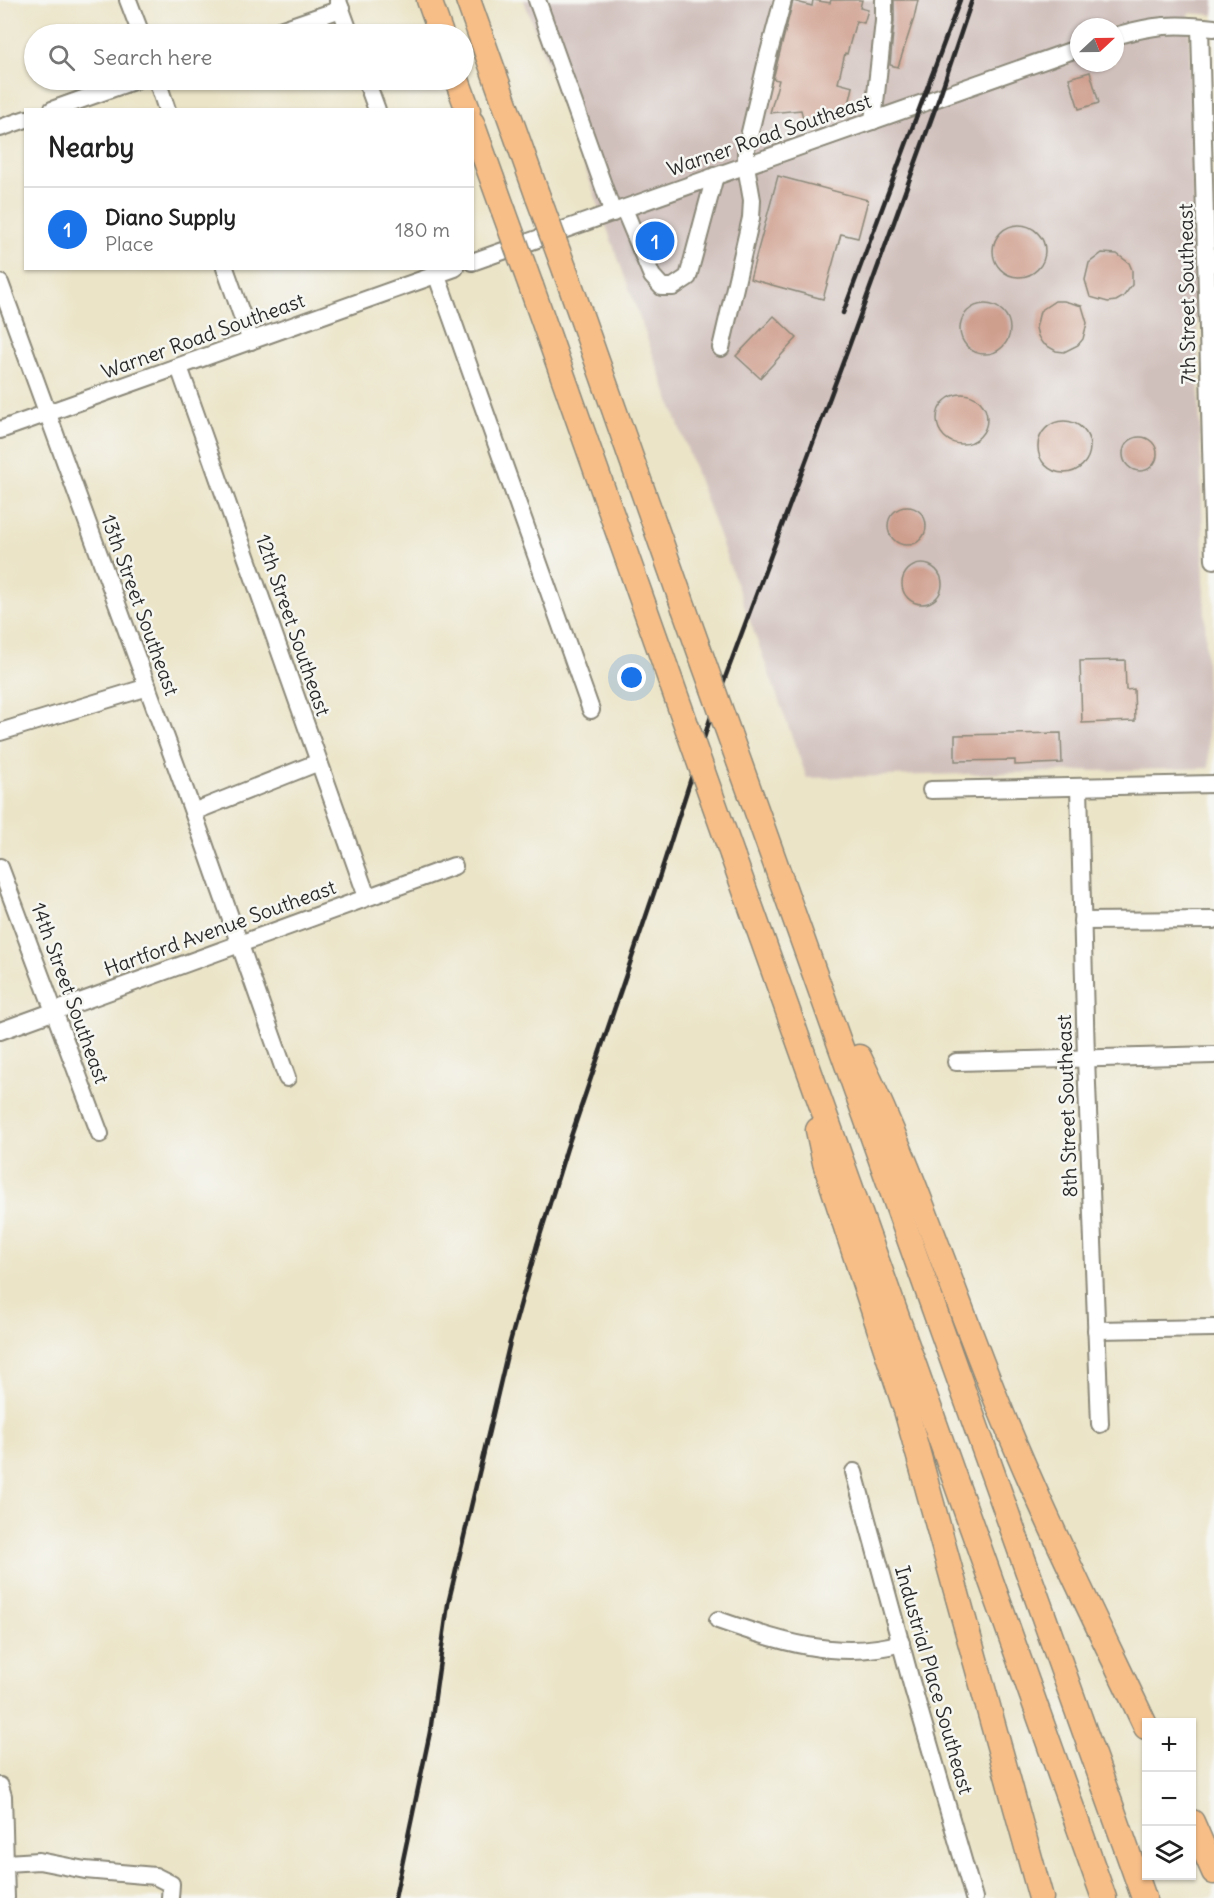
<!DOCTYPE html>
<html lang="en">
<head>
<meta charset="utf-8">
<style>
  :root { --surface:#fff; --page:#f6f6f6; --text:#222; --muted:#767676; --line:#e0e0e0; --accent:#1a73e8 }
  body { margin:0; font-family:Delius,sans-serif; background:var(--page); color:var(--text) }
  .controls { position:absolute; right:18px; bottom:18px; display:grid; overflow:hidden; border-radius:0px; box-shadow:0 2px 4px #0004 }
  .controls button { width:54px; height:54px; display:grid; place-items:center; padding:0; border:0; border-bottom:2px solid var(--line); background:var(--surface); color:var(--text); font:30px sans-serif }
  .compass { position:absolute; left:1070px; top:18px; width:54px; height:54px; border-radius:50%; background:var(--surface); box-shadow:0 2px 4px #0004; rotate:68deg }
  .you { position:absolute; left:632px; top:678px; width:21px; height:21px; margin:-15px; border:4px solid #fff; border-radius:50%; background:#1a73e8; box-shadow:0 0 0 9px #1a73e833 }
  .badge { display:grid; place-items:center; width:39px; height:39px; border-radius:50%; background:var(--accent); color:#fff; font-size:20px; font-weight:700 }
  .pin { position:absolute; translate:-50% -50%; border:3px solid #fff; box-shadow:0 2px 6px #0006 }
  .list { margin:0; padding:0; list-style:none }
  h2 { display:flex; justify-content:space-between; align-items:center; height:78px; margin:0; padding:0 24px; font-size:26px }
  h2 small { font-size:20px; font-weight:400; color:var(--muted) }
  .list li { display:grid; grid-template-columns:39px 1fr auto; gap:18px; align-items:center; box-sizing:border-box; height:84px; padding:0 24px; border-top:2px solid var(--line) }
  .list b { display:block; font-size:22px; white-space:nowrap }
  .list p { margin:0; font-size:20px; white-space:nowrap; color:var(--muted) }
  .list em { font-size:20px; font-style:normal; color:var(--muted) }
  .icon { flex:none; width:33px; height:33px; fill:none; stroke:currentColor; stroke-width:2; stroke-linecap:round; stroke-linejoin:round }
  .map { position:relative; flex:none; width:1214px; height:1898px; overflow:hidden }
  .search { position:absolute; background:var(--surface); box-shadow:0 2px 4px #0004; left:24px; top:24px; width:450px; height:66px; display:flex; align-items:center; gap:15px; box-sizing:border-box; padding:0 21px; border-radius:33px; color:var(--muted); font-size:22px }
  .panel { position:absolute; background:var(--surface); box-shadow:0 2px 4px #0004; left:24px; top:108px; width:450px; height:162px; border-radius:0px }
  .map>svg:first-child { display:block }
  .industrial { fill:#d0c0bc; fill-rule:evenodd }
  .building { fill:#cf9f8e }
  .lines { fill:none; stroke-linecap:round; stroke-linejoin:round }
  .minor-casing { stroke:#8b8879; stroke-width:20 }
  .highway-casing { stroke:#8b8879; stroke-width:27 }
  .minor { stroke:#fff; stroke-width:16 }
  .highway { stroke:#f7be88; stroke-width:24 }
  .rail { stroke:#2b2b2b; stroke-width:4.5 }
  .highway-bridge-casing { stroke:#8b8879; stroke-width:27; stroke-linecap:butt }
  .highway-bridge { stroke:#f7be88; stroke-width:24 }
  .labels { text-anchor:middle; stroke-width:5; stroke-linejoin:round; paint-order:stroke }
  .street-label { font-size:20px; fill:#2b2b2b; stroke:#f6f6f2 }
</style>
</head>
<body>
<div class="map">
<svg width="1214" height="1898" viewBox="0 0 1214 1898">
  <rect width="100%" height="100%" fill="#f6f6f2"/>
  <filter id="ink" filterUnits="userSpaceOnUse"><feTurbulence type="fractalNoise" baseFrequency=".0167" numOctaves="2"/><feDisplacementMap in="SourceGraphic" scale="12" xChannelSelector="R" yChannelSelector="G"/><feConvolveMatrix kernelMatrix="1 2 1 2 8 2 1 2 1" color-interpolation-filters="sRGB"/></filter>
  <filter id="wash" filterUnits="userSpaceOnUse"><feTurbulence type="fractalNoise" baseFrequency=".008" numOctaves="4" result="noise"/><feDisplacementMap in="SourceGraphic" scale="24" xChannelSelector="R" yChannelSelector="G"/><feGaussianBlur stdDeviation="1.35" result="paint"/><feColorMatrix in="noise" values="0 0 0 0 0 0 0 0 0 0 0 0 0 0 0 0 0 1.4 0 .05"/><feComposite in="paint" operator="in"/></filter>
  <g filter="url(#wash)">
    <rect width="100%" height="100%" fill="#ebe4c7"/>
    <path class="industrial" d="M 524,0 L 1214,0 L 1214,15 L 1189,13 L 1209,768 L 807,778 ZM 1079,27 L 1115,27 L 1115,63 L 1079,63 Z"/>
    <g id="blocks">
      <g class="building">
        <path d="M 813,0 L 830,3 L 831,0 L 862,0 L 860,8 L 868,10 L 864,23 L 856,21 L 847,54 L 845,53 L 838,83 L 853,87 L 848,109 L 805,125 L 801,110 L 770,113 L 779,80 L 773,79 L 793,1 L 812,6 Z"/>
        <path d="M 894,0 L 918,0 L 914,18 L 898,67 L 890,65 L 894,22 Z"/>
        <path d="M 1090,72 L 1099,103 L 1079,109 L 1069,78 Z"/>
        <path d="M 778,176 L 868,200 L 858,238 L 841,234 L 823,299 L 750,279 Z"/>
        <path d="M 660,224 L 670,250 L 655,255 L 644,230 Z"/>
        <circle cx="1019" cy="251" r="26"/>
        <path d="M 1102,253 L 1117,254 L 1129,263 L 1132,270 L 1132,285 L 1123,297 L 1116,301 L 1108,302 L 1090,297 L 1085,280 L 1089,263 Z"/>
        <path d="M 1055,301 L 1064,301 L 1082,306 L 1087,323 L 1083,339 L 1078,345 L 1064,352 L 1056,351 L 1042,343 L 1038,336 L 1036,328 L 1040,311 Z"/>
        <circle cx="985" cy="329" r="25"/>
        <path d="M 774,316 L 797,338 L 760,378 L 736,356 Z"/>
        <circle cx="962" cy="419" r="25"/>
        <circle cx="1064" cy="447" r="26"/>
        <circle cx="1140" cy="454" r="17"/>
        <circle cx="907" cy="526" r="19"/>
        <circle cx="922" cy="584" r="20"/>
        <path d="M 1125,660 L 1126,690 L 1134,689 L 1135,721 L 1082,723 L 1080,661 Z"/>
        <path d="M 1061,733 L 1062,763 L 1015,765 L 1015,760 L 955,761 L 955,735 Z"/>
      </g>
    </g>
  </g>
  <g filter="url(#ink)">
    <use href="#blocks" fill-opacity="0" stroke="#8b8879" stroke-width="1.5"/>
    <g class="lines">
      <g class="minor-casing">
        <g id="minor">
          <path d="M 128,0 L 141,34"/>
          <path d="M 537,0 L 613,213"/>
          <path d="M 338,1 L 350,34"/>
          <path d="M 1200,27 L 1214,560"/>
          <path d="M 268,34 L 341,9"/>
          <path d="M 1115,36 C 1153,25 1174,23 1214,28"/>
          <path d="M 157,80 L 167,110"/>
          <path d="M 366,80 L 377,110"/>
          <path d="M 52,110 L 136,80"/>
          <path d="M 873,121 L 884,21 L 884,0"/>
          <path d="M 0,128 L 26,119"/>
          <path d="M 624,209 L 652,276 L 662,287 L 673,287 L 688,277 L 715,176"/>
          <path d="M 472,262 L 1079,48"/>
          <path d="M 225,268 L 251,341"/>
          <path d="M 434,268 L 591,710"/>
          <path d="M 0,283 L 193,812 L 287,1078"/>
          <path d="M 721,348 L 751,218 L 752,200 L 746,166 L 746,149 L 768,56 L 783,0"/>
          <path d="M 179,367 L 367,897"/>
          <path d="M 0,430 L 455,268"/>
          <path d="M 0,732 L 148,687"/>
          <path d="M 1079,787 L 1086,1058 L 1100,1424"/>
          <path d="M 931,790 L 1214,784"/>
          <path d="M 193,812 L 319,762"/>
          <path d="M 0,867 L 100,1134"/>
          <path d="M 1082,921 L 1214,920"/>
          <path d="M 0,1031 L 454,866"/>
          <path d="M 956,1062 L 1214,1055"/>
          <path d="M 1096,1330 L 1214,1328"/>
          <path d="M 854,1472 L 912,1685 L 974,1898"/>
          <path d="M 718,1620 C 777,1641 839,1661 901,1643"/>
          <path d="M 0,1786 L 3,1796 L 6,1898"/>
          <path d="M 6,1863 L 39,1861 L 85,1870 L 155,1876 L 171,1884 L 170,1898"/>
        </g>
      </g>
      <g class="highway-casing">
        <g id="highway">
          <path d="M 429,0 L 441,34"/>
          <path d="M 468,0 L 538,197"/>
          <path d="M 457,80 L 468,110"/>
          <path d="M 472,123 L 503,209"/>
          <path d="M 566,273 L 684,608"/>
          <path d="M 531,286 L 665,665"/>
          <path d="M 752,798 L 1144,1898"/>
          <path d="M 733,857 L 1104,1898"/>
          <path d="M 859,1057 C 911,1166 949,1281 994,1394 C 1039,1507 1094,1617 1146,1727"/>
          <path d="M 818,1130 L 825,1163 L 906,1410 L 1041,1898"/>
          <path d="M 1192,1822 L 1214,1872"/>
        </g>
      </g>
      <use href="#minor" class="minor"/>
      <use href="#highway" class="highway"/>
      <g class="rail">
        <path d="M 843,313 L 960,0"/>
        <path d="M 395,1898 L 430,1732 L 448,1604 L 510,1342 L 537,1245 L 567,1148 L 658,881 L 713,710 L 848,349 L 939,98 L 972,0"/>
      </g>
      <g class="highway-bridge-casing">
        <g id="highway-bridge">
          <path d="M 538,197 L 566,273"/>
          <path d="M 503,209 L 531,286"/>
          <path d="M 684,608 L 752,798"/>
          <path d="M 665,665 L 733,857"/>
        </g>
      </g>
      <use href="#highway-bridge" class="highway-bridge"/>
    </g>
  </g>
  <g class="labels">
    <g class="street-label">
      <text transform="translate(769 135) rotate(-19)" y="7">Warner Road Southeast</text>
      <text transform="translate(1187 294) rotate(-91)" y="7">7th Street Southeast</text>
      <text transform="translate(203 336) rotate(-20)" y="7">Warner Road Southeast</text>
      <text transform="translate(140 605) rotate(70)" y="7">13th Street Southeast</text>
      <text transform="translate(293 625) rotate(71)" y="7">12th Street Southeast</text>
      <text transform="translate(220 928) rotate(-20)" y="7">Hartford Avenue Southeast</text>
      <text transform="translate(70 993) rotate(70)" y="7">14th Street Southeast</text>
      <text transform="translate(1067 1106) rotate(-92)" y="7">8th Street Southeast</text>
      <text transform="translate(934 1680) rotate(74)" y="7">Industrial Place Southeast</text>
    </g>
  </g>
</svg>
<div class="controls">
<button>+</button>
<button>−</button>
<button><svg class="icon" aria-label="layers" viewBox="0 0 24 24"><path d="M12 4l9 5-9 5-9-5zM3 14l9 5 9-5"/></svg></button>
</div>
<svg class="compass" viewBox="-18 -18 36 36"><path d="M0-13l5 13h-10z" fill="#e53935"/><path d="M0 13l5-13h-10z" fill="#767676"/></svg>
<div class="you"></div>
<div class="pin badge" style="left:655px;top:241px">1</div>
<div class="search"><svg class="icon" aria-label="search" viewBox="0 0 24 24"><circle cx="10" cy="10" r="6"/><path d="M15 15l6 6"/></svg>Search here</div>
<section class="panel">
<h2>Nearby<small></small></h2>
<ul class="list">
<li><span class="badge">1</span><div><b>Diano Supply</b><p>Place</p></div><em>180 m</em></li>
</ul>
</section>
</div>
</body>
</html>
